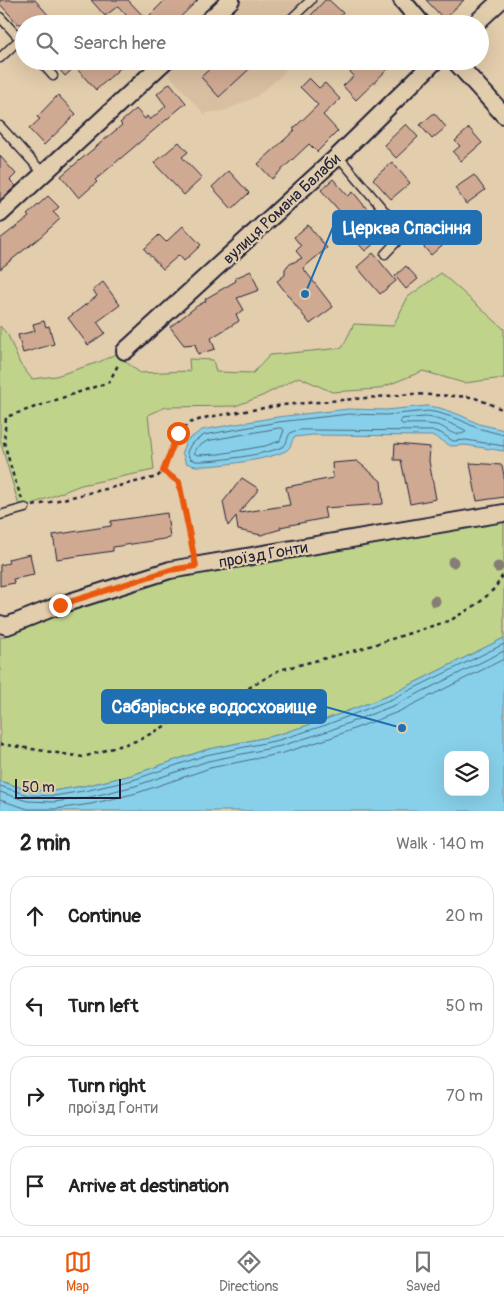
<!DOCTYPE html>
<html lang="en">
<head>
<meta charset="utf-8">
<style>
  :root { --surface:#fff; --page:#f6f6f6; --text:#222; --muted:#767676; --line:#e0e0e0; --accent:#ea580c }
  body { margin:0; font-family:Pangolin,sans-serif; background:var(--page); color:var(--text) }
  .controls { position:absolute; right:15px; bottom:15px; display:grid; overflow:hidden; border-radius:10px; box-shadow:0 5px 20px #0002 }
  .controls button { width:45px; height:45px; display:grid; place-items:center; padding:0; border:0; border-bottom:1px solid var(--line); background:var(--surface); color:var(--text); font:25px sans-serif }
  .scale { position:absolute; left:15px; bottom:12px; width:106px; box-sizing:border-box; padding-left:5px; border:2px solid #22223b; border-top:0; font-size:14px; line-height:18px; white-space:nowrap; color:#22223b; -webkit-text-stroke:4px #e2cdac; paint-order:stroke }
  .stop { position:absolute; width:15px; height:15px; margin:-11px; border:4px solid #ea580c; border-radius:50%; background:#fff }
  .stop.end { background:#ea580c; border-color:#fff; box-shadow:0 1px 5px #0008 }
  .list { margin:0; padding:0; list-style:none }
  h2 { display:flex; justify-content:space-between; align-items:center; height:65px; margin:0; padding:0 20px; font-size:21px }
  h2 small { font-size:16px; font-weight:400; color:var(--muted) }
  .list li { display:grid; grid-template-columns:32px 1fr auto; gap:15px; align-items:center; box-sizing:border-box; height:80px; margin:0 10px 10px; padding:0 10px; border:1px solid var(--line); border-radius:20px }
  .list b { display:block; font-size:19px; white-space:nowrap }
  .list p { margin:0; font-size:16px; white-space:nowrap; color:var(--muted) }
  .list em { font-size:16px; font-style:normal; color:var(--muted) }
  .icon { flex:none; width:28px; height:28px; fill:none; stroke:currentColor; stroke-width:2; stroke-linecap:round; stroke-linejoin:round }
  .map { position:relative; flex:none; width:504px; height:811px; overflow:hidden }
  .search { position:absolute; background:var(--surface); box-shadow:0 5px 20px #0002; left:15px; right:15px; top:15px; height:55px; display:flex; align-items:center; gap:12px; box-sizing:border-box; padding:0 18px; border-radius:28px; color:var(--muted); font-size:19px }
  .sheet { height:425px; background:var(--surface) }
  nav { display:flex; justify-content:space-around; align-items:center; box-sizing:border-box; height:70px; border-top:1px solid var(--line); background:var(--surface); font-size:14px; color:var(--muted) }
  nav a { display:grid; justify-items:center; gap:2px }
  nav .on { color:var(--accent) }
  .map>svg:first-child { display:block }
  .built { fill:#d9bfa2 }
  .green { fill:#bfd48a; stroke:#707b62 }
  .water { fill:#88d0e9; stroke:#5f8aa3; fill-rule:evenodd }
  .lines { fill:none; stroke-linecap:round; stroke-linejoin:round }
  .shore { stroke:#4b6881; stroke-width:1 }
  .building { fill:#d0a992; stroke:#22223b }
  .lane-casing { stroke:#22223b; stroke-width:11 }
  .street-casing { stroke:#22223b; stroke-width:20 }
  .path { stroke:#22223b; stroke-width:2.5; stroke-dasharray:4 4; stroke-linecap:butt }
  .lane { stroke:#e2cdac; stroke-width:8 }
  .street { stroke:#e2cdac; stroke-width:16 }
  .tree { fill:#867e74 }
  .route { stroke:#ea580c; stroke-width:6 }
  .labels { text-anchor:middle; stroke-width:4.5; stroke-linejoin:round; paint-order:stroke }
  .street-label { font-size:16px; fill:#22223b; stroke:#e2cdac }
  .leader { fill:none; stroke:#1f6fb2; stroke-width:2 }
  .callout-dot { fill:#1f6fb2; stroke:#e2cdac; stroke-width:2 }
  .callout { fill:#1f6fb2; stroke:#1f6fb2; stroke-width:2 }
  .callout-label { font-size:18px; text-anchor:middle; font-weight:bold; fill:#fff }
</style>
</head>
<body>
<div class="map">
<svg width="504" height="811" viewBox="0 0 504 811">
  <rect width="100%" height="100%" fill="#e2cdac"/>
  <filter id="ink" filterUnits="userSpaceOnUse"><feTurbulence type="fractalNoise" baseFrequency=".02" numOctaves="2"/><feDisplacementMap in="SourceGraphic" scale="10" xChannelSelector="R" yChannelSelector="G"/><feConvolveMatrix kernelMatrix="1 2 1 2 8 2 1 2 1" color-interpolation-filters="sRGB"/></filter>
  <g filter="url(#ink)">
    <g class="built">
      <path d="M 239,0 L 325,0 L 303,24 L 211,24 L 227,13 Z"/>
      <path d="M 168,61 L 291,61 L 282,75 L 256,97 L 224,111 L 206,113 L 206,116 L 162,67 Z"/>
    </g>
    <g class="green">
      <path d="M 441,273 L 504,329 L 504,378 L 464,383 L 423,371 L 378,389 L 332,392 L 299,377 L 262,396 L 235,406 L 166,407 L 148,415 L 154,470 L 81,485 L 20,509 L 0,440 L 0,326 L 8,335 L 20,364 L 32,379 L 56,376 L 99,362 L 116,354 L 140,373 L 190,371 L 189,359 L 213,360 L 216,372 L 253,373 L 270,355 L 342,348 L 354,324 L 393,326 L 408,297 Z"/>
      <path d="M 504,513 L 504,638 L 390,695 L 324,720 L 277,735 L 205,750 L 132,775 L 89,785 L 53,791 L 28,790 L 0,781 L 0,637 L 4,637 L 27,618 L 170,570 Z"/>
    </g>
    <g class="water">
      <path d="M 427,406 L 440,408 L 460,415 L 479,424 L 504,430 L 504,451 L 465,445 L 451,446 L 434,436 L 312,435 L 294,437 C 291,442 292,446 287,450 C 274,459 214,467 197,466 C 193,466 190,464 186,463 L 182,452 L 186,441 L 202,430 L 277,417 L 348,409 L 386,410 Z"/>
      <path d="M 504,638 L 504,811 L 0,811 L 0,781 L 28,790 L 53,791 L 89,785 L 132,775 L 205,750 L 277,735 L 324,720 L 390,695 ZM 448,755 L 485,755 L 485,792 L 448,792 Z"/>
    </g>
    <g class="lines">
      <g class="shore">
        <path d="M 427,417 C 440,419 453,424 465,430 L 466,432 C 452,439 448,427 436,425 C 425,423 413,424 402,424 L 400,422 L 402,419 Z"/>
        <path d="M 279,428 L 282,428 L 284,430 L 280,441 L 265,446 L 219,454 L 197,455 L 194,453 L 196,448 L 207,441 Z"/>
        <path d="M 504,435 L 477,428 L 458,419 L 439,413 L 428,411 L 386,415 L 349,414 L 278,422 L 204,435 L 191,444 L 187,452 L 190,459 C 193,460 194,461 197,461 C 213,462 268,454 282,447 C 289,444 286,435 292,432 C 298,429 306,430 312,430 L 434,431 L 441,433 L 453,441 L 466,440 L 504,446"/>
        <path d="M 0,786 L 28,795 L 54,796 L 89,790 L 133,780 L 206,755 L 279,740 L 326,725 L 392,699 L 504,644"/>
        <path d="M 0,792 L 27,801 L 54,802 L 90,797 L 135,786 L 208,761 L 281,746 L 328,731 L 395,705 L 504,651"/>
        <path d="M 0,800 L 28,809 L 55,809 L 91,804 L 137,793 L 210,768 L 283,753 L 330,738 L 398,712 L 504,659"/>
      </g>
    </g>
    <g class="building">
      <path d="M 0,0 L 35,0 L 56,24 L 18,24 L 0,4 Z"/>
      <path d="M 91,0 L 128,0 L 146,19 L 165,0 L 198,0 L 173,24 L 134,24 L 118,6 L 105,16 Z"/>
      <path d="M 325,0 L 329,0 L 343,13 L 334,24 L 303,24 Z"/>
      <path d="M 426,0 L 464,0 L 444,19 Z"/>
      <path d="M 52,61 L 128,61 L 96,90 L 75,67 L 65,76 Z"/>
      <path d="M 218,61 L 258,61 L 219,97 L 201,77 Z"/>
      <path d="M 340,61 L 396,61 L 356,100 L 343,86 L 354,76 Z"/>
      <path d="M 309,78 L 319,88 L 325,83 L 340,99 L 323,115 L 338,131 L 317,152 L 309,144 L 272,179 L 258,164 L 295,130 L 293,129 L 318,105 L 300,87 Z"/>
      <path d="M 170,83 L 186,103 L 95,180 L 97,182 L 79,198 L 61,176 L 122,125 L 120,123 L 136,109 L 145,119 L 147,116 L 150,120 L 166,106 L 157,94 Z"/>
      <path d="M 58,95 L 76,114 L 44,145 L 29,129 L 40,119 L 37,117 Z"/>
      <path d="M 434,113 L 446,127 L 432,139 L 420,125 Z"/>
      <path d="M 406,124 L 418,137 L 396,158 L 384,145 Z"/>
      <path d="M 469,128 L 482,143 L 461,161 L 453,152 L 460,146 L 455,141 Z"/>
      <path d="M 179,142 L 188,152 L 182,157 L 202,178 L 184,195 L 154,163 Z"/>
      <path d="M 0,156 L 16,174 L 10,180 L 16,186 L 0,200 Z"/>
      <path d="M 392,162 L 410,183 L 391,199 L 373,179 Z"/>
      <path d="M 229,171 L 249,193 L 232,209 L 212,187 Z"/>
      <path d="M 474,175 L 485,190 L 466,204 L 455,188 Z"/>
      <path d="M 333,179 L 348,196 L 353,192 L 372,215 L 365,221 L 380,239 L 365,251 L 350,234 L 346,237 L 339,228 L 343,224 L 339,219 L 343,215 L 321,190 Z"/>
      <path d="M 48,196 L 59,207 L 53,212 L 60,219 L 39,238 L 0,269 L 0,239 L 29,217 L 27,215 Z"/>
      <path d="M 435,221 L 450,238 L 431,255 L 416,238 Z"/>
      <path d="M 308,225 L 327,248 L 303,268 L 333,307 L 310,324 L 277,281 L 285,275 L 285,269 L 288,265 L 302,258 L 296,251 L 301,246 L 294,237 Z"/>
      <path d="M 183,226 L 201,245 L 184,261 L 179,255 L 163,269 L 144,249 L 159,235 L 166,242 Z"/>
      <path d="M 373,253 L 396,281 L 380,294 L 357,267 Z"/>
      <path d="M 406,266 L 418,279 L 406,289 L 395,276 Z"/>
      <path d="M 251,271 L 259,290 L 237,298 L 244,310 L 236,314 L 239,321 L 211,338 L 215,349 L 198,354 L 195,344 L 184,345 L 170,327 L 197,306 L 206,301 L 205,299 L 236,281 L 235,278 Z"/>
      <path d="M 103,282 L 120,305 L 97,322 L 105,333 L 88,345 L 68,318 L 97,296 L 93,290 Z"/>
      <path d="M 44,321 L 46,327 L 49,326 L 54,344 L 23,353 L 18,335 L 35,331 L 33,324 Z"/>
      <path d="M 395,444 L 430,447 L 429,461 L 436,499 L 410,504 L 401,460 L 394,460 Z"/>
      <path d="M 357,461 L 381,481 L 383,504 L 324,508 L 326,518 L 280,527 L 281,529 L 261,535 L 238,530 L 236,516 L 228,526 L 223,502 L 242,478 L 259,489 L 239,513 L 290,505 L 286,487 L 333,478 L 332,463 Z"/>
      <path d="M 470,463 L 502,465 L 504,476 L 504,497 L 477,501 Z"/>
      <path d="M 167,513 L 170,538 L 113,547 L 113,551 L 57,559 L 53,535 L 111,526 L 111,521 Z"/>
      <path d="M 30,554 L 34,575 L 13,579 L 14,583 L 0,586 L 0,565 L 9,563 L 8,559 Z"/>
    </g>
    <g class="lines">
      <g class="lane-casing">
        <g id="lane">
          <path d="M 0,17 L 20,39 L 0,58"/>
          <path d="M 290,20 L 311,0"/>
          <path d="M 40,61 L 53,76"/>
          <path d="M 0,126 L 44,174"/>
          <path d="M 338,156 L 398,227 L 401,237 L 385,254"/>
          <path d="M 0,515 L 25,508"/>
        </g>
      </g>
      <g class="street-casing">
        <g id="street">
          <path d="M 402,0 L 422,24"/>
          <path d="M 205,24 L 231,0"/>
          <path d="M 475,24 L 501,0"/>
          <path d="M 455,61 L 504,115"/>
          <path d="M 0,214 L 165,61"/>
          <path d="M 125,351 L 338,156 L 435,61"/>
          <path d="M 0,624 L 7,626 L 60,605 L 170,570 L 504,513"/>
        </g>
      </g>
      <g class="path">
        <path d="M 163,471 L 179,482 L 193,550"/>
        <path d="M 22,499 L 14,478 L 4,442 L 6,417 L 109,382 L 119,363"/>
        <path d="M 33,506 L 157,477 L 163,471 L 178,433 L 189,423 L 208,417 L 283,405 L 412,394 L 473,397 L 504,410"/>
        <path d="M 0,744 L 83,757 L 139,740 L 189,713 L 232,698 L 279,670 L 357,650 L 451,620 L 479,603 L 495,588 L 504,573"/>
      </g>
      <use href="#lane" class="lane"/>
      <use href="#street" class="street"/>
    </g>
    <g class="tree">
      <circle cx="453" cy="562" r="5.5"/>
      <circle cx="498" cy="567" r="5.5"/>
      <circle cx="435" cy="601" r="5.5"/>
    </g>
  </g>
  <g class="lines" filter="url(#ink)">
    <path class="route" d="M 60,605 L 170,570 L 196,566 L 179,482 L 163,471 L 178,433"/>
  </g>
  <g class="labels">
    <g class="street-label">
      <text transform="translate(281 208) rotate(-43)" y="6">вулиця Романа Балаби</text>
      <text transform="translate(263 554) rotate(-10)" y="6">проїзд Гонти</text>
    </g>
  </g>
  <path class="leader" d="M305 294L333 227M402 728L326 707"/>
  <g class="callout-dot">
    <circle cx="305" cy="294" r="5"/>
    <circle cx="402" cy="728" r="5"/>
  </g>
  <g class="callout">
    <rect x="333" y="211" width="148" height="33" rx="5"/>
    <rect x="102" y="690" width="224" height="33" rx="5"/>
  </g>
  <g class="callout-label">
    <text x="407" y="234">Церква Спасіння</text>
    <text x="214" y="713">Сабарівське водосховище</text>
  </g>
</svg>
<div class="controls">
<button><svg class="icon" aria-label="layers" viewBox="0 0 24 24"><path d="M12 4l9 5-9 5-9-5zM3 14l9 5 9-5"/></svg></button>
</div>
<div class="scale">50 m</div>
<div class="stop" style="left:178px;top:433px"></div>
<div class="stop end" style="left:60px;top:605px"></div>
<div class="search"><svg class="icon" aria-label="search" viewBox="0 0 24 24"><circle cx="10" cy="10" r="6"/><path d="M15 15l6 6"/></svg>Search here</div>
</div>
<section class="sheet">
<h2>2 min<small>Walk · 140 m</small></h2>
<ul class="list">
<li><svg class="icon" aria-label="ahead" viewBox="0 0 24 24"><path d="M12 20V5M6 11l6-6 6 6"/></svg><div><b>Continue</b></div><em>20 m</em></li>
<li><svg class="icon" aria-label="left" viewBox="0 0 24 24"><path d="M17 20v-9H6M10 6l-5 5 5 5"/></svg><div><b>Turn left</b></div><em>50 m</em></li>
<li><svg class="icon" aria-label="right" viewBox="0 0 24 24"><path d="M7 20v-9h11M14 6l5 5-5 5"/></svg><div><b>Turn right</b><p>проїзд Гонти</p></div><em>70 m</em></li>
<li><svg class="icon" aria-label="arrive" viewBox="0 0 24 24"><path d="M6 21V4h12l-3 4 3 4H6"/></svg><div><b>Arrive at destination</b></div></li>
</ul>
</section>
<nav>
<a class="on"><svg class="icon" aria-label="map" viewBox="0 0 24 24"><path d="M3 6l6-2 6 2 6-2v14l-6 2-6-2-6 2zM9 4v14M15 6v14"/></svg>Map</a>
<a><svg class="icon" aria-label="directions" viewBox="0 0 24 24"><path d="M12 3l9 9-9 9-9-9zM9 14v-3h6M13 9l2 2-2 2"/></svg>Directions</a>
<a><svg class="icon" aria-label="saved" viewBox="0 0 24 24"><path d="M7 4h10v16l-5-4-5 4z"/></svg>Saved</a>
</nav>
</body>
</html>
